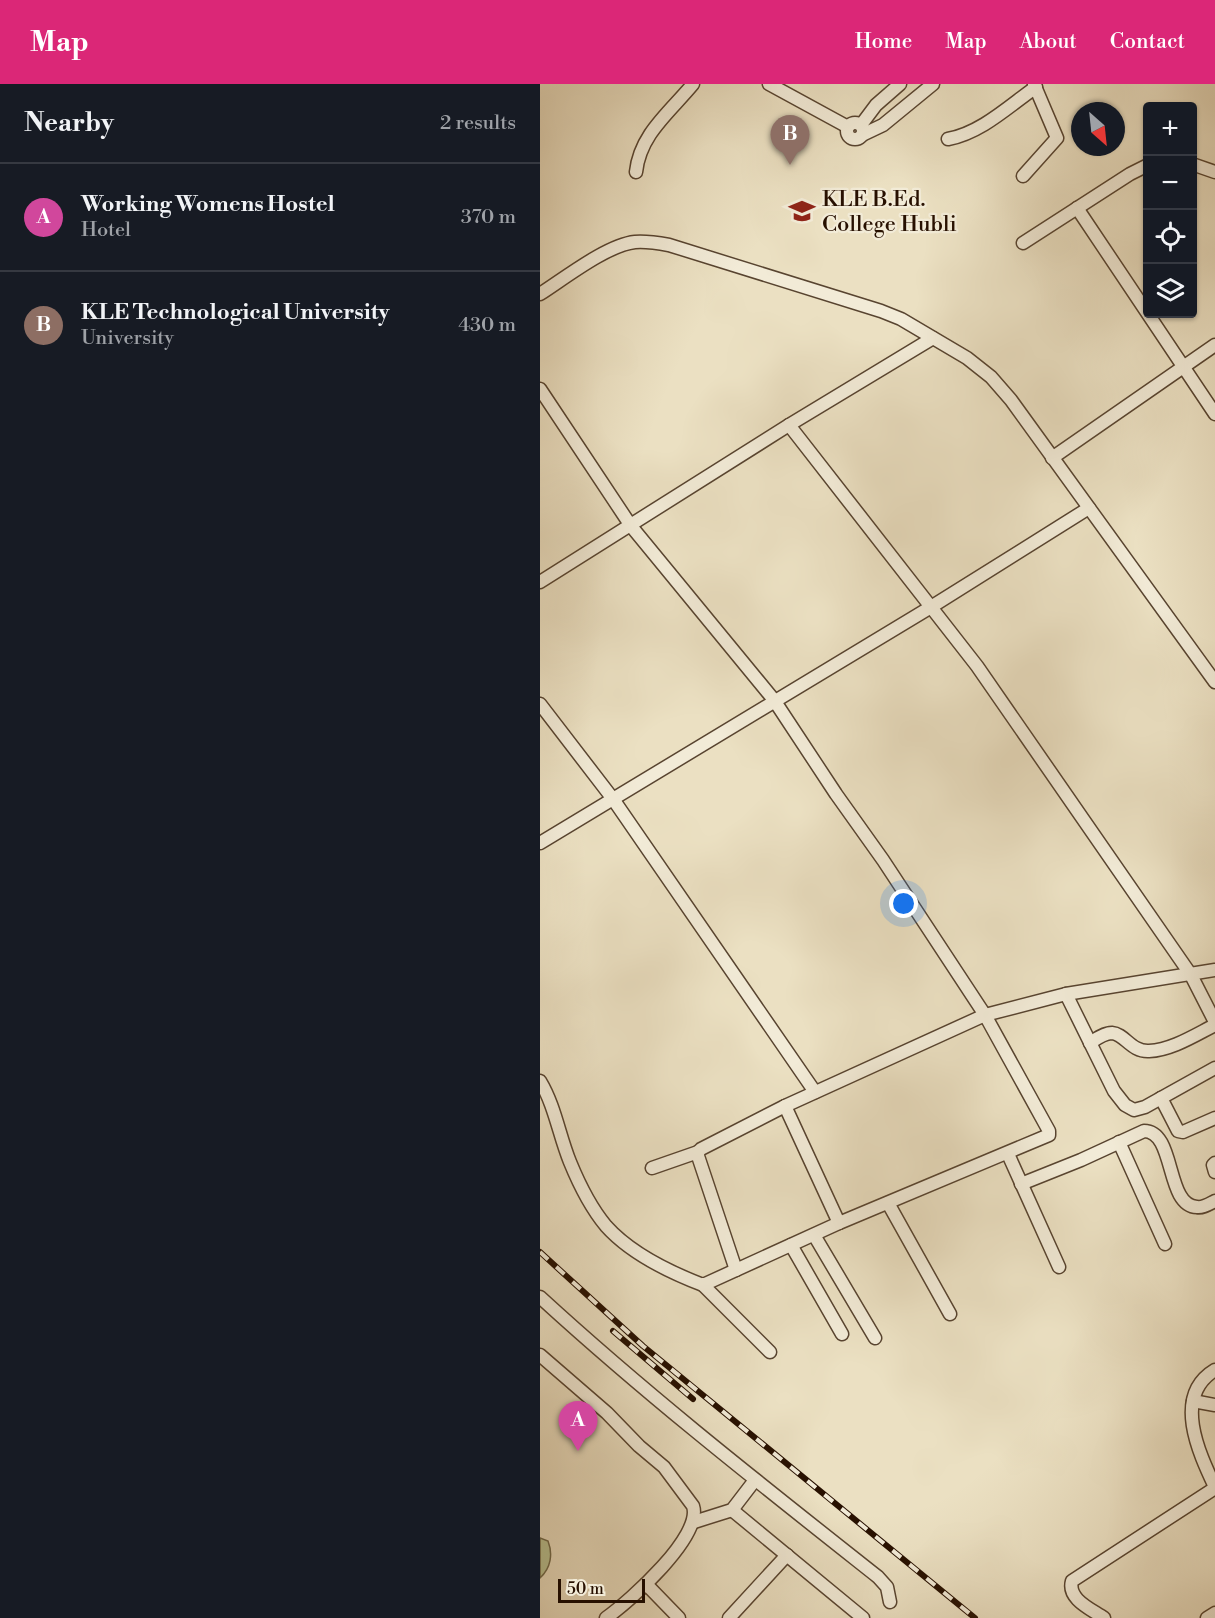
<!DOCTYPE html>
<html lang="en">
<head>
<meta charset="utf-8">
<style>
  :root { --surface:#171b24; --page:#20242c; --text:#f1f3f6; --muted:#9ea1a6; --line:#363941; --accent:#db2777 }
  body { margin:0; font-family:"Libre Bodoni",serif; background:var(--page); color:var(--text) }
  .controls { position:absolute; right:18px; top:18px; display:grid; overflow:hidden; border-radius:6px; box-shadow:0 2px 4px #0004 }
  .controls button { width:54px; height:54px; display:grid; place-items:center; padding:0; border:0; border-bottom:2px solid var(--line); background:var(--surface); color:var(--text); font:30px sans-serif }
  .compass { position:absolute; left:531px; top:18px; width:54px; height:54px; border-radius:50%; background:var(--surface); box-shadow:0 2px 4px #0004; rotate:153deg }
  .scale { position:absolute; left:18px; bottom:15px; width:87px; box-sizing:border-box; padding-left:6px; border:3px solid #271000; border-top:0; font-size:16px; line-height:21px; white-space:nowrap; color:#271000; -webkit-text-stroke:4px #f2ebd7; paint-order:stroke }
  .you { position:absolute; left:364px; top:820px; width:21px; height:21px; margin:-15px; border:4px solid #fff; border-radius:50%; background:#1a73e8; box-shadow:0 0 0 9px #1a73e833 }
  .badge { display:grid; place-items:center; width:39px; height:39px; border-radius:50%; background:var(--accent); color:#fff; font-size:20px; font-weight:700 }
  .pin { position:absolute; translate:-50% -50px; filter:drop-shadow(0 2px 3px #0008) }
  .pin::after { content:''; position:absolute; top:32px; width:21px; height:18px; background:inherit; clip-path:polygon(0 0,100% 0,50% 100%) }
  .list { margin:0; padding:0; list-style:none }
  h2 { display:flex; justify-content:space-between; align-items:center; height:78px; margin:0; padding:0 24px; font-size:26px }
  h2 small { font-size:20px; font-weight:400; color:var(--muted) }
  .list li { display:grid; grid-template-columns:39px 1fr auto; gap:18px; align-items:center; box-sizing:border-box; height:108px; padding:0 24px; border-top:2px solid var(--line) }
  .list b { display:block; font-size:22px; white-space:nowrap }
  .list p { margin:0; font-size:20px; white-space:nowrap; color:var(--muted) }
  .list em { font-size:20px; font-style:normal; color:var(--muted) }
  .icon { flex:none; width:33px; height:33px; fill:none; stroke:currentColor; stroke-width:2; stroke-linecap:round; stroke-linejoin:round }
  .map { position:relative; flex:none; width:675px; height:1534px; overflow:hidden }
  header { display:flex; align-items:center; gap:36px; box-sizing:border-box; height:84px; padding:0 30px; background:var(--accent); color:#fff }
  header strong { font-size:28px }
  nav { display:flex; gap:33px; margin-inline-start:auto; font-size:21px }
  main { display:flex }
  aside { flex:1; background:var(--surface) }
  .map>svg:first-child { display:block }
  .green { fill:#b8c293; stroke:#70694a; stroke-width:1.5 }
  .lines { fill:none; stroke-linecap:round; stroke-linejoin:round }
  .minor-casing { stroke:#584430; stroke-width:15 }
  .minor { stroke:#f2ebd7; stroke-width:12 }
  .rail-casing { stroke:#271000; stroke-width:6 }
  .rail { stroke:#f2ebd7; stroke-width:4; stroke-dasharray:11; stroke-linecap:butt }
  .labels { text-anchor:middle; stroke-width:4.5; stroke-linejoin:round; paint-order:stroke }
  .poi-label { font-size:22px; fill:#271000; stroke:#f2ebd7; text-anchor:start }
</style>
</head>
<body>
<header>
<strong>Map</strong>
<nav><a>Home</a><a>Map</a><a>About</a><a>Contact</a></nav>
</header>
<main>
<aside>
<h2>Nearby<small>2 results</small></h2>
<ul class="list">
<li><span class="badge" style="background:#d1479c">A</span><div><b>Working Womens Hostel</b><p>Hotel</p></div><em>370 m</em></li>
<li><span class="badge" style="background:#8d6e63">B</span><div><b>KLE Technological University</b><p>University</p></div><em>430 m</em></li>
</ul>
</aside>
<div class="map">
<svg width="675" height="1534" viewBox="0 0 675 1534">
  <rect width="100%" height="100%" fill="#ebe0c2"/>
  <filter id="stains"><feTurbulence type="fractalNoise" baseFrequency=".00333" numOctaves="4"/><feColorMatrix values="0 0 0 0 .2 0 0 0 0 .09 0 0 0 0 .02 0 0 0 .5 -.17"/></filter>
  <radialGradient id="worn" r=".72"><stop offset=".6" stop-color="#630" stop-opacity="0"/><stop offset="1" stop-color="#630" stop-opacity=".3"/></radialGradient>
  <path class="green" d="M 0,1454 L 8,1457 C 13,1470 11,1484 0,1494 Z"/>
  <g class="lines">
    <g class="minor-casing">
      <g id="minor">
        <path d="M 229,0 L 308,43"/>
        <circle cx="315" cy="47" r="8"/>
        <path d="M 321,41 L 336,21 L 360,0"/>
        <path d="M 322,51 L 343,41 L 393,0"/>
        <path d="M 408,55 C 441,49 469,22 496,3"/>
        <path d="M 652,80 L 675,88"/>
        <path d="M 96,88 C 100,50 130,28 153,0"/>
        <path d="M 483,92 L 517,54 L 494,0"/>
        <path d="M 537,124 L 675,330"/>
        <path d="M 483,159 L 590,90 L 608,81"/>
        <path d="M 0,210 C 25,194 67,161 95,158 C 107,157 118,159 129,161 L 341,227 L 361,235 L 427,274 L 451,293 L 471,316 L 675,598"/>
        <path d="M 0,305 L 91,442 L 234,616 L 296,710 L 343,776 L 445,931 L 509,1047 L 509,1051 L 299,1139 L 163,1201 C 129,1188 91,1170 66,1142 C 51,1124 39,1100 30,1078 C 19,1051 15,1022 0,997"/>
        <path d="M 249,341 L 437,582 L 651,891 L 675,938"/>
        <path d="M 512,374 L 675,261"/>
        <path d="M 0,498 L 249,341 L 393,254"/>
        <path d="M 0,620 L 73,715 L 275,1008"/>
        <path d="M 0,759 L 391,523 L 549,424"/>
        <path d="M 526,910 L 574,1007 L 585,1021 L 594,1026 L 605,1023 L 675,984"/>
        <path d="M 550,959 C 556,955 564,949 572,949 C 585,950 591,968 609,967 C 632,966 655,951 675,941"/>
        <path d="M 621,1014 L 638,1047 L 643,1048 L 675,1034"/>
        <path d="M 245,1022 L 299,1139"/>
        <path d="M 579,1058 L 625,1160"/>
        <path d="M 468,1070 L 519,1183"/>
        <path d="M 675,1079 L 673,1081 L 675,1088"/>
        <path d="M 112,1084 L 158,1068"/>
        <path d="M 481,1100 L 541,1076 L 604,1047 C 636,1047 625,1122 657,1123 C 663,1124 669,1120 675,1117"/>
        <path d="M 348,1119 L 410,1230"/>
        <path d="M 274,1151 L 335,1254"/>
        <path d="M 251,1161 L 302,1250"/>
        <path d="M 196,1186 L 158,1072 L 158,1068 L 161,1065 L 245,1022 L 445,931 L 526,910 L 675,886"/>
        <path d="M 163,1201 L 230,1268"/>
        <path d="M 0,1213 C 108,1312 223,1402 338,1493 L 347,1503 L 350,1518"/>
        <path d="M 0,1271 L 67,1329 L 99,1362 L 124,1383 L 153,1422 C 163,1452 90,1517 66,1534"/>
        <path d="M 675,1286 C 632,1312 659,1369 675,1403"/>
        <path d="M 653,1317 L 675,1321"/>
        <path d="M 192,1426 L 323,1534"/>
        <path d="M 154,1438 L 192,1426 L 215,1396"/>
        <path d="M 106,1500 L 139,1534"/>
        <path d="M 189,1534 L 247,1471"/>
        <path d="M 564,1534 C 551,1525 527,1515 532,1497 L 675,1404"/>
        <path d="M 667,1534 L 675,1529"/>
      </g>
    </g>
    <use href="#minor" class="minor"/>
    <g class="rail-casing">
      <g id="rail">
        <path d="M 0,1168 L 103,1262 L 435,1534"/>
        <path d="M 73,1247 L 153,1315"/>
      </g>
    </g>
    <use href="#rail" class="rail"/>
  </g>
  <defs>
    <g id="university-bare" transform="scale(2.07)"><path d="M0-5L7-2L0 1L-7-2ZM-4 1L0 2.5L4 1V4Q0 6-4 4Z" fill="#8f2418" stroke="#f2ebd7" stroke-width="2.5" paint-order="stroke"/></g>
  </defs>
  <g fill-rule="evenodd">
    <use href="#university-bare" x="262" y="127"/>
  </g>
  <g class="labels">
    <g class="poi-label">
      <text x="282" y="122">KLE B.Ed.<tspan x="282" dy="25">College Hubli</tspan></text>
    </g>
  </g>
  <rect width="100%" height="100%" filter="url(#stains)"/>
  <rect width="100%" height="100%" fill="url(#worn)"/>
</svg>
<div class="controls">
<button>+</button>
<button>−</button>
<button><svg class="icon" aria-label="locate" viewBox="0 0 24 24"><circle cx="12" cy="12" r="6"/><path d="M12 2v4M12 18v4M2 12h4M18 12h4"/></svg></button>
<button><svg class="icon" aria-label="layers" viewBox="0 0 24 24"><path d="M12 4l9 5-9 5-9-5zM3 14l9 5 9-5"/></svg></button>
</div>
<svg class="compass" viewBox="-18 -18 36 36"><path d="M0-13l5 13h-10z" fill="#e53935"/><path d="M0 13l5-13h-10z" fill="#9ea1a6"/></svg>
<div class="scale">50 m</div>
<div class="you"></div>
<div class="pin badge" style="left:38px;top:1367px;background:#d1479c">A</div>
<div class="pin badge" style="left:250px;top:81px;background:#8d6e63">B</div>
</div>
</main>
</body>
</html>
